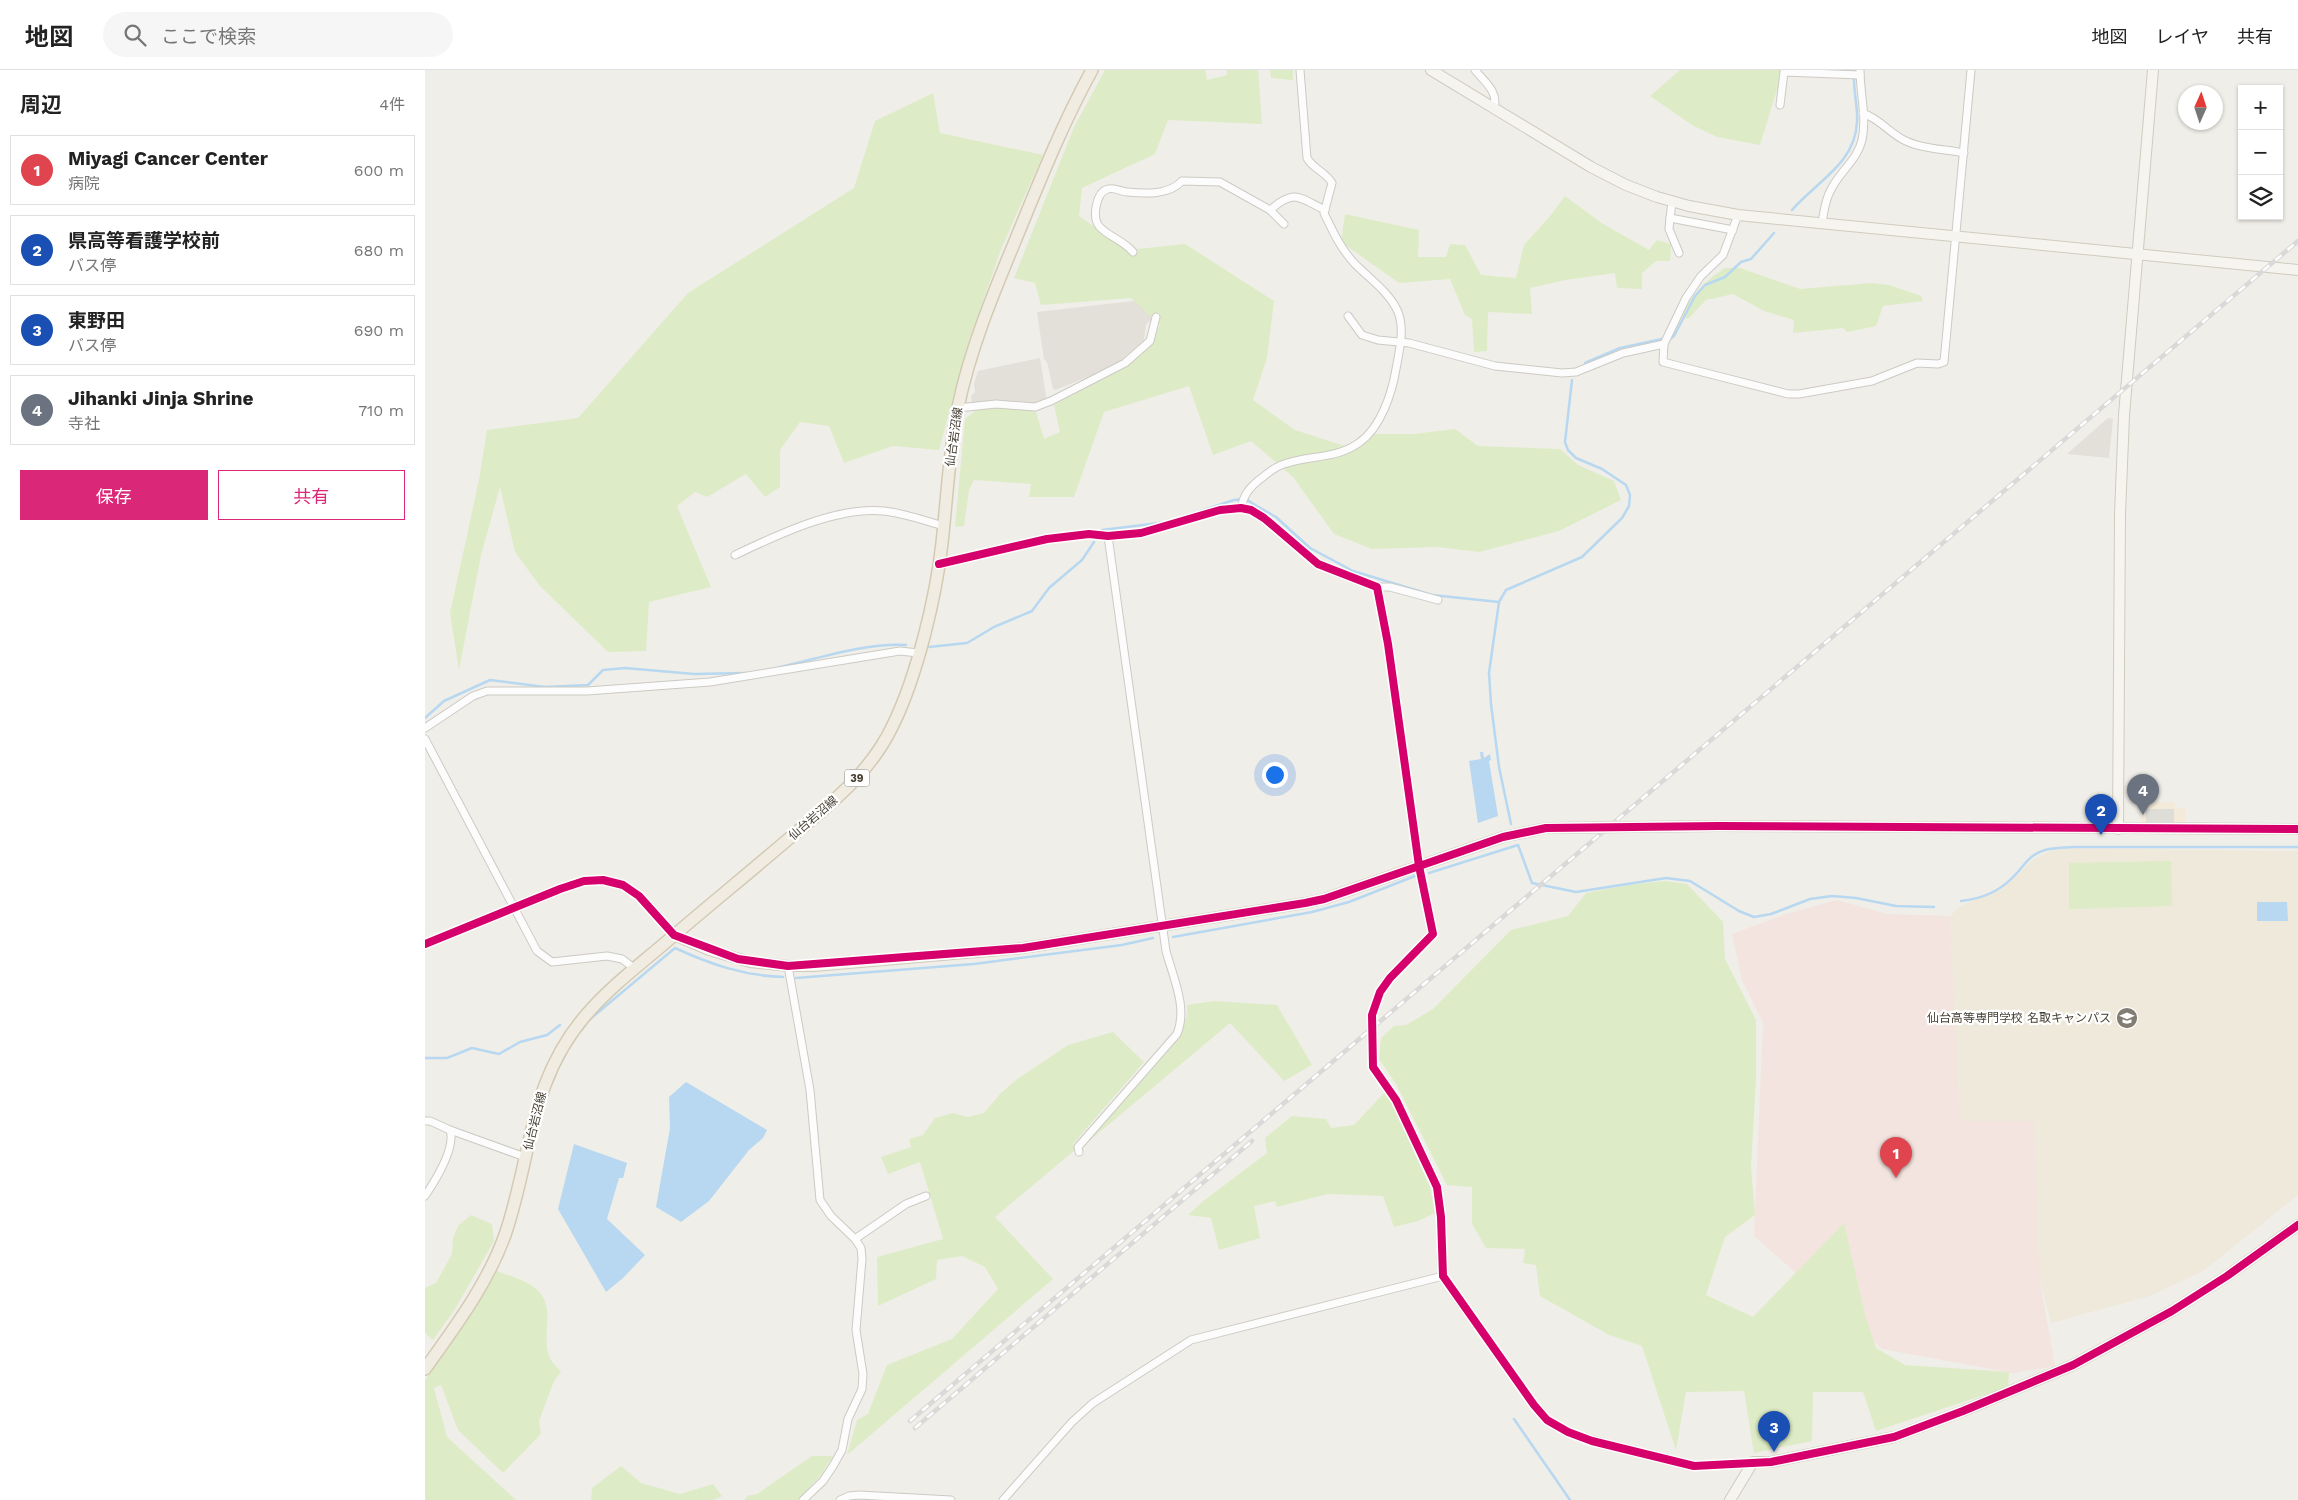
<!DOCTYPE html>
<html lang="ja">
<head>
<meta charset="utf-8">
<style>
  :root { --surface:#fff; --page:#f6f6f6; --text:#222; --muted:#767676; --line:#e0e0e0; --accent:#db2777 }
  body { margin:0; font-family:"Work Sans","Noto Sans JP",sans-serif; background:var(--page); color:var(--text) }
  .controls { position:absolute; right:15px; top:15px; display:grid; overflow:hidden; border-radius:0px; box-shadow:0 1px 4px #0004 }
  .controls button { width:45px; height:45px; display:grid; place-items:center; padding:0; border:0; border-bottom:1px solid var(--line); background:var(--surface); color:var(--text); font:25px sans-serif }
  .compass { position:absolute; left:1753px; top:15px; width:45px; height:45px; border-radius:50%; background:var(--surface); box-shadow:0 1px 4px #0004; rotate:3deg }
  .you { position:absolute; left:849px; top:704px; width:18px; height:18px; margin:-12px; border:4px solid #fff; border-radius:50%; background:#1a73e8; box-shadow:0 0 0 8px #1a73e833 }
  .badge { display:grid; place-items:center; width:32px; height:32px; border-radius:50%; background:var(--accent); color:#fff; font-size:16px; font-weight:700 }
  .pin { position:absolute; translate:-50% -41px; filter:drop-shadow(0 1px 2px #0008) }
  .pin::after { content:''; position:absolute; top:26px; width:18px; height:15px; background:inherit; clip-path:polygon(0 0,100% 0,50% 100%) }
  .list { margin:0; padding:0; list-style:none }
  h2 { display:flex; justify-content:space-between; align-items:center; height:65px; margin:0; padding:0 20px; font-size:21px }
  h2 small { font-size:16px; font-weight:400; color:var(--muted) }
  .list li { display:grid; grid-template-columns:32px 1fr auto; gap:15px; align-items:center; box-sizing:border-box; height:70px; margin:0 10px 10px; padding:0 10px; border:1px solid var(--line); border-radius:0px }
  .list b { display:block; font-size:19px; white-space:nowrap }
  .list p { margin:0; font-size:16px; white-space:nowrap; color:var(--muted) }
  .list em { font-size:16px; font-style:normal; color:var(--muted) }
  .actions { display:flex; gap:10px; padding:15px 20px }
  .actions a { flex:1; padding:11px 0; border:1px solid var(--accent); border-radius:0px; text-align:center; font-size:18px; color:var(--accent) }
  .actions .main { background:var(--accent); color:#fff }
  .icon { flex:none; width:28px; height:28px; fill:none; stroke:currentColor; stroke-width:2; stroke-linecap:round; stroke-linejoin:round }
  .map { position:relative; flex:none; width:1873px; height:1430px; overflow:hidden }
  header { display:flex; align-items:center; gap:30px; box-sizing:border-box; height:70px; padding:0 25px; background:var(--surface); border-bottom:1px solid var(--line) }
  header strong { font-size:24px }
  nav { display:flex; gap:28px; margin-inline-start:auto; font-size:18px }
  .search { width:350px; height:45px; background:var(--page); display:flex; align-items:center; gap:12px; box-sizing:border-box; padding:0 18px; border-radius:28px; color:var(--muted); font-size:19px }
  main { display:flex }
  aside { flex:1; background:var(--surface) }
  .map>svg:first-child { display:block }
  .commercial { fill:#f4eada }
  .industrial { fill:#e3dfd9 }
  .education { fill:#eee9da }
  .medical { fill:#f3e4df }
  .green { fill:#ddecc6 }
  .parking { fill:#dfddd8 }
  .water { fill:#b7d8f0 }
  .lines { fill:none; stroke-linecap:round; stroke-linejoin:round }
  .stream { stroke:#b7d8f0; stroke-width:2.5 }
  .street-casing { stroke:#cccac4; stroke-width:9 }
  .secondary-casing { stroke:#d0cbbf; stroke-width:12 }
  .primary-casing { stroke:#d3cab4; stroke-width:14 }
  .street { stroke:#fdfcfc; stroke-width:7 }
  .secondary { stroke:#f6f4ee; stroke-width:10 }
  .primary { stroke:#f1ece2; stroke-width:11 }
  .rail-casing { stroke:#d9d9d8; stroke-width:4.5 }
  .rail { stroke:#fff; stroke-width:2.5; stroke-dasharray:8; stroke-linecap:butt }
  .cycleway-casing { stroke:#fff; stroke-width:11 }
  .cycleway { stroke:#d6006c; stroke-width:8 }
  .labels { text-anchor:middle; stroke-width:4.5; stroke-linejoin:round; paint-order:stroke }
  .shield { fill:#fff; stroke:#7e7971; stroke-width:1 }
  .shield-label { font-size:11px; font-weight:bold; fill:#463f34 }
  .street-label { font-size:12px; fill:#463f34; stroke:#fff }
  .poi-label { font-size:12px; fill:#463f34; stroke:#fff; text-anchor:end }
</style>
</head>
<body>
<header>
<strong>地図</strong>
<div class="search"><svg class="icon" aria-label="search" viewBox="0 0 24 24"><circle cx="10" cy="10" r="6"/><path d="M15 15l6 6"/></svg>ここで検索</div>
<nav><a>地図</a><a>レイヤ</a><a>共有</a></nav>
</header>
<main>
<aside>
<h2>周辺<small>4件</small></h2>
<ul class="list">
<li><span class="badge" style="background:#e0444e">1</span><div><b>Miyagi Cancer Center</b><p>病院</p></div><em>600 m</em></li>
<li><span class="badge" style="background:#1a4fb4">2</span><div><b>県高等看護学校前</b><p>バス停</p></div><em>680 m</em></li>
<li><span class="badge" style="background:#1a4fb4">3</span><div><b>東野田</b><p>バス停</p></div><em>690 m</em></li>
<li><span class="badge" style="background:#6b7280">4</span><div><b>Jihanki Jinja Shrine</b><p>寺社</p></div><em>710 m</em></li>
</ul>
<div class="actions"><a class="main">保存</a><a>共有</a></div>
</aside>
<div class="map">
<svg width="1873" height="1430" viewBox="0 0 1873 1430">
  <rect width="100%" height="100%" fill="#f0eee8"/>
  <path class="commercial" d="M 1717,732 L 1750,732 L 1750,738 L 1760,738 L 1760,753 L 1717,753 Z"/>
  <g class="industrial">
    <path d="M 726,229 L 726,250 L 721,254 L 719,270 L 688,297 L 630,320 L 628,319 L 622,292 L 619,289 L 612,242 Z"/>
    <path d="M 615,288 L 622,332 L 610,334 L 565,331 L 547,334 L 546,326 L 550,322 L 549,314 L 553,301 Z"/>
    <path d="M 1683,348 L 1688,349 L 1684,388 L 1642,384 Z"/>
  </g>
  <path class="education" d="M 1631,778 L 1873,781 L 1873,1125 L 1778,1201 L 1725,1226 L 1626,1253 L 1614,1206 L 1535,1051 L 1525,846 L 1535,836 L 1576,820 L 1608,790 Z"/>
  <path class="medical" d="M 1412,830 L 1462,844 L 1525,846 L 1535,1051 L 1609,1051 L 1614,1206 L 1630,1296 L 1588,1303 L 1457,1279 L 1329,1166 L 1338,953 L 1317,910 L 1307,864 L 1361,844 Z"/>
  <g class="green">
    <path d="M 680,0 L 780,0 L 782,10 L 802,5 L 802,0 L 833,0 L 837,54 L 743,50 L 730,84 L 657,118 L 654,146 L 703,180 L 760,174 L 849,231 L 842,288 L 828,330 L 870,360 L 923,377 L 940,364 L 989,364 L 1030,359 L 1053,376 L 1135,379 L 1153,395 L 1189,411 L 1196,430 L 1134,461 L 1054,482 L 1013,477 L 947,479 L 909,464 L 868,407 L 826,371 L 788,385 L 764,316 L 679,342 L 649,427 L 604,427 L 606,414 L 549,410 L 544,420 L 539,456 L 530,457 L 540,349 L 555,337 L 586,336 L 611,342 L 619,369 L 635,362 L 629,335 L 702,293 L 735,255 L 706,228 L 616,235 L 610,213 L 589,208 L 649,57 Z"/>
    <path d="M 845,0 L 868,0 L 868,10 L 846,8 Z"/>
    <path d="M 1255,0 L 1358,0 L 1335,75 L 1292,67 L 1267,55 L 1225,26 Z"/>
    <path d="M 508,23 L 515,63 L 618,85 L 577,177 L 542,276 L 514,380 L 468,376 L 419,393 L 404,356 L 375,352 L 355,380 L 355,417 L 340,427 L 321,404 L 282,427 L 270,422 L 252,436 L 286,517 L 224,532 L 221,581 L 183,582 L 115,516 L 90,482 L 75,417 L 56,485 L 34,600 L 25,543 L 54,410 L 62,360 L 153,348 L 263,223 L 429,118 L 450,51 Z"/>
    <path d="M 1140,126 L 1178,154 L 1224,180 L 1232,170 L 1246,174 L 1245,191 L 1231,191 L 1217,203 L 1217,219 L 1192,218 L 1190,203 L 1140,210 L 1105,218 L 1107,244 L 1063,242 L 1062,281 L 1049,282 L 1047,249 L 1040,245 L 1025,209 L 974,213 L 916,172 L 920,144 L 994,160 L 993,187 L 1021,187 L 1025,174 L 1040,175 L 1056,205 L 1091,208 L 1099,175 L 1126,145 Z"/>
    <path d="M 1300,198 L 1315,198 L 1375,219 L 1447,213 L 1464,215 L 1496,226 L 1498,231 L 1458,236 L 1451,256 L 1422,262 L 1418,258 L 1368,263 L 1369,250 L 1339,241 L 1308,224 L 1281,230 L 1263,249 L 1256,246 C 1268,224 1279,211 1300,198 Z"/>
    <path d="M 1746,791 L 1747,836 L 1644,839 L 1644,793 Z"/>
    <path d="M 1240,811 L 1262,814 L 1298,852 L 1300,889 L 1331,950 L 1331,1008 L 1326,1097 L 1330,1145 L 1300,1167 L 1281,1225 L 1328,1247 L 1419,1153 L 1440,1245 L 1451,1278 L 1480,1295 L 1584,1302 L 1583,1317 L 1451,1361 L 1438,1322 L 1388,1322 L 1387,1371 L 1329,1383 L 1319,1321 L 1261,1322 L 1251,1380 L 1217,1276 L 1184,1265 L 1115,1226 L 1111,1195 L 1098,1193 L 1100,1179 L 1061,1178 L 1047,1154 L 1047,1117 L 1022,1115 L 971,1014 L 954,989 L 956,968 L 969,956 L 981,955 L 1008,939 L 1086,860 L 1143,846 L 1161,823 L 1203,815 Z"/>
    <path d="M 789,931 L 852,935 L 887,995 L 859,1011 L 805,953 L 664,1071 L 752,971 L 762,946 L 762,935 Z"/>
    <path d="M 688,962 L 719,992 L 648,1074 L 650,1080 L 570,1147 L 628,1209 L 422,1385 L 432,1350 L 443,1344 L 462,1295 L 527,1269 L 573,1219 L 560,1197 L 537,1186 L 512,1190 L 511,1209 L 453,1236 L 452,1187 L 518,1169 L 495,1092 L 463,1104 L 456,1087 L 486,1077 L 484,1069 L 498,1065 L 510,1048 L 528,1043 L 543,1047 L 559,1043 L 575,1024 L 591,1010 L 643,975 Z"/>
    <path d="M 961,1021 L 1005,1117 L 1010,1143 L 993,1151 L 969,1157 L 958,1126 L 903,1124 L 852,1137 L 850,1131 L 829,1136 L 835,1168 L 794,1180 L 786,1148 L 763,1145 L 777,1132 L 842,1083 L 840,1068 L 867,1046 L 901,1049 L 906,1058 L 929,1055 Z"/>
    <path d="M 46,1145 L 67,1154 L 69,1171 L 30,1239 L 8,1270 L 0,1263 L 0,1218 L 11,1213 L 27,1184 L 28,1168 L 33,1156 Z"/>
    <path d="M 72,1201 C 84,1206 101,1210 111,1219 C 132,1236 116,1264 124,1286 C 126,1292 132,1297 136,1302 L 129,1311 L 114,1351 L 116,1364 L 78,1403 L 33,1360 L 16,1315 L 9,1318 L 22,1367 L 91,1430 L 0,1430 L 0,1310 L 61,1221 Z"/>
    <path d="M 387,1386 L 408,1386 L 396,1405 L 373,1430 L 320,1430 L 322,1426 L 332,1424 Z"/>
    <path d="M 196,1396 L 216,1413 L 255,1424 L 288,1414 L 297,1426 L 289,1430 L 166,1430 L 167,1418 Z"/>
  </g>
  <rect class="parking" x="1721" y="739" width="28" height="14"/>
  <g class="water">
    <path d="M 1055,682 L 1058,682 L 1059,688 L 1065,684 L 1066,690 L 1064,691 L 1073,746 L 1053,753 L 1044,691 L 1056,689 Z"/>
    <path d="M 1832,832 L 1862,832 L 1863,851 L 1832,851 Z"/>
    <path d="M 261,1012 L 342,1060 L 338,1068 L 324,1080 L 284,1131 L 256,1152 L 231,1137 L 245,1058 L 244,1027 Z"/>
    <path d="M 149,1074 L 202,1093 L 198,1108 L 194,1108 L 182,1149 L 220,1185 L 198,1208 L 181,1222 L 133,1139 Z"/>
  </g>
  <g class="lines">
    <g class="stream">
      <path d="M 1367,140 C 1392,111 1430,94 1432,52 C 1433,38 1429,24 1429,9"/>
      <path d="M 1245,269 L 1249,266 L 1270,226 L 1280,215 L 1300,207 L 1316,192 L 1326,189 L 1349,163"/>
      <path d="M 1160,293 L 1195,278 L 1237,269"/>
      <path d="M 677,460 L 742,452 L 809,430 L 821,429 L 830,435 L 851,447 L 885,478 L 928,501 L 1007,525 L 1074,532"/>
      <path d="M 504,577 L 542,573 L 569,557 L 607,541 L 624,518 L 657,490 L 669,472"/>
      <path d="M 355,597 C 396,588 438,573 481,575"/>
      <path d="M 0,648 L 19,631 L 65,610 L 120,617 L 163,615 L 178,600 L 200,598 L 269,604 L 320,603"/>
      <path d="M 1086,754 L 1074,697 L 1066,634 L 1064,603 L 1074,532 L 1081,520 L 1157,487 L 1197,448 L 1204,436 L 1205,425 L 1201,415 L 1177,399 L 1151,388 L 1143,380 L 1140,372 L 1147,310"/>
      <path d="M 1004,803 L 1093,775 L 1107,813 L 1151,822 L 1241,808 L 1265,811 L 1314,841 L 1329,847 L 1346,844 L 1385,829 L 1407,826 L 1431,828 L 1471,836 L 1509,837"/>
      <path d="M 1536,831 C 1555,829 1574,822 1588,807 C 1596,800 1600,791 1609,785 C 1621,777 1635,778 1648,777 L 1873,777"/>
      <path d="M 748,867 L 887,842 L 924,832 L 990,806"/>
      <path d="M 371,908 L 549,894 L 697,875 L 728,868"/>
      <path d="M 164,950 L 250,878 C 285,894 319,906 358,907"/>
      <path d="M 0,988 L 22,988 L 47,978 L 74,984 L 95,972 L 122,965 L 135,955"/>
      <path d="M 1089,1349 L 1145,1430"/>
    </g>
    <g class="street-casing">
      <g id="street">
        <path d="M 1050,0 C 1059,11 1074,22 1069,38"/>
        <path d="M 1355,35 L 1359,2 L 1435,5"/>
        <path d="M 1438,43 C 1454,49 1463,61 1477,69 C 1494,79 1521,79 1539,83"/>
        <path d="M 845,140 L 859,154"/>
        <path d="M 1313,145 L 1298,185 L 1276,206 L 1261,228 L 1239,274 L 1238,292 L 1363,324 L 1374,324 L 1447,311 L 1492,293 L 1513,294 L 1519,292 L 1546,0"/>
        <path d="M 1245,148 L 1247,132"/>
        <path d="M 1397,153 C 1399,140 1401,127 1408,116 C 1417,100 1433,88 1437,70 C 1442,47 1435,23 1435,0"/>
        <path d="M 708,182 C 698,170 682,166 674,156 C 667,147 671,122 683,119 C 690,117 696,122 702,122 C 721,124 744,125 757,111 L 795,112 L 845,140 C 870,119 873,127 900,140"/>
        <path d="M 1254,183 L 1244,159 L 1245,148 L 1308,160"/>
        <path d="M 923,246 L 937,265 L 953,270 L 984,273 L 1070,296 L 1137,303 L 1151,302 L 1198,283 L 1239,274"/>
        <path d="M 533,338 L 571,334 L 610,337 L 626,331 L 700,293 L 725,271 L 731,247"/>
        <path d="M 816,438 C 819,425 823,419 834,410 C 842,404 849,397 859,394 C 885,385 913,389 935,372 C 956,357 967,323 971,299 C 974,282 980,259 973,242 C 965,223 945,209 930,194 C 916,179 908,162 899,143 L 907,113 C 901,102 888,99 882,88 L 875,0"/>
        <path d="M 310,485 C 352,465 412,436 459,441 C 479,443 500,451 519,456"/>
        <path d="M 514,494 L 622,469 L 664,464 L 683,466 L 716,463 L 795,440 L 816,438 L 826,440 L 839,448 L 893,494 L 952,517 L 963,574 L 994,796 L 1008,864 L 965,908 L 955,922 L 947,945 L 948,997 L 971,1030 L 1012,1117 L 1016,1147 L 1018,1206 L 1030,1225 L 1109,1335 L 1122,1350 L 1143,1362 L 1194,1378 L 1269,1396 L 1328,1392"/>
        <path d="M 952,517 L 965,517 L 1013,530"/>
        <path d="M 0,658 L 48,626 L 62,621 L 162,621 L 285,612 L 475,581 L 493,583"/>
        <path d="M 0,669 L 112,881 L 127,892 L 182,886 L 197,889 L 210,899"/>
        <path d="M 0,874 L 135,819 L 159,811 L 178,810 L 198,815 L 214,826 L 249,865"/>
        <path d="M 363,896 L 385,1020 L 395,1130 L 406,1146 L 430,1169 L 436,1178 L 437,1189 L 431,1260 L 438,1304 L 437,1319 L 423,1349 L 417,1380 L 408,1396 L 398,1411 L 378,1430"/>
        <path d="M 0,1051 L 5,1051 L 25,1060 L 100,1087"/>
        <path d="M 654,1082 L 653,1077 L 752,964 C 763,938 748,907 741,881 L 683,466"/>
        <path d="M 0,1126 C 10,1111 31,1078 25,1060"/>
        <path d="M 430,1169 L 481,1134 L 501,1126"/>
        <path d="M 415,1430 L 424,1426 L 434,1425 L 526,1430"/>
        <path d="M 578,1430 L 647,1352 L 668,1333 L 766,1270 L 1018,1206"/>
      </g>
    </g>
    <g class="secondary-casing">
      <g id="secondary">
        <path d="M 1006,0 L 1166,97 L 1201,115 L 1232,127 L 1264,136 L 1313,145 L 1873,200"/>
        <path d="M 1693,759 L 1695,444 L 1699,345 L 1728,0"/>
        <path d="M 249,865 L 284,880 L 325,892 L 363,896 L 389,896 L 598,878 L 880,833 L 899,829 L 1078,767 L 1121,758 L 1293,756 L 1873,759"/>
        <path d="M 1305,1430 L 1328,1392 L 1346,1392 L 1469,1367 L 1538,1341 L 1648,1295 L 1747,1241 L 1802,1206 L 1873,1155"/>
      </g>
    </g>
    <g class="primary-casing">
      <path id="primary" d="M 0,1299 C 30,1257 64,1212 81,1162 C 107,1084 104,1011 161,945 C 184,918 213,896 240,873 C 282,837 325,802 367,766 C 406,734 446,702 468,655 C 492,606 511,527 517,473 C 522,428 524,382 533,337 C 546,275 571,217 595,159 C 617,105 639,51 667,0"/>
    </g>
    <use href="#street" class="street"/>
    <use href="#secondary" class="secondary"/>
    <use href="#primary" class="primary"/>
    <g class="rail-casing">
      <g id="rail">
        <path d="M 485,1351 L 1873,171"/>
        <path d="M 490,1358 L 827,1071"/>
      </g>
    </g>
    <use href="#rail" class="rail"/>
    <g class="cycleway-casing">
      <g id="cycleway">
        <path d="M 514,494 L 622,469 L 664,464 L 683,466 L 716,463 L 795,440 L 816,438 L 826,440 L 839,448 L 893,494 L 952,517 L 963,574 L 994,796 L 1008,864 L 965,908 L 955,922 L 947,945 L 948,997 L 971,1030 L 1012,1117 L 1016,1147 L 1018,1206 L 1109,1335 L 1122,1350 L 1143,1362 L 1167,1371 L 1269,1396 L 1346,1392 L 1469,1367 L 1538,1341 L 1648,1295 L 1747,1241 L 1802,1206 L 1873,1155"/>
        <path d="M 0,874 L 135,819 L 159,811 L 178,810 L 198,815 L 214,826 L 249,865 L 313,889 L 363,896 L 598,878 L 880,833 L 899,829 L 1078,767 L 1121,758 L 1293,756 L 1873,759"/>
      </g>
    </g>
    <use href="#cycleway" class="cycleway"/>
  </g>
  <defs>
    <g id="university-disc" transform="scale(1.125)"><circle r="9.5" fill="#827c73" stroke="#fff"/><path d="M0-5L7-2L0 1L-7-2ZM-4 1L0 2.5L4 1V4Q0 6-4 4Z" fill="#fff"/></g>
  </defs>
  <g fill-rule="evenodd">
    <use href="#university-disc" x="1702" y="948"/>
  </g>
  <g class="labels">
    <rect class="shield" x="419.5" y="699.5" width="25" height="17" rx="4"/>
    <g class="shield-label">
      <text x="432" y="712">39</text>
    </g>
    <g class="street-label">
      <text transform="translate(529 367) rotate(-82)" y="4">仙台岩沼線</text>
      <text transform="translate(388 748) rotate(-41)" y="4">仙台岩沼線</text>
      <text transform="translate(110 1051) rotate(-76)" y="4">仙台岩沼線</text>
    </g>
    <g class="poi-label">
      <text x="1686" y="952">仙台高等専門学校 名取キャンパス</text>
    </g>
  </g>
</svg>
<div class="controls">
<button>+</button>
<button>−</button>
<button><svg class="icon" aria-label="layers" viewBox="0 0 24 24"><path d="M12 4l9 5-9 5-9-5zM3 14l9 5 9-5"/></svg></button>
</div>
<svg class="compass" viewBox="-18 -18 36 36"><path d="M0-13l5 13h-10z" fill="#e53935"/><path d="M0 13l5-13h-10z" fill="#767676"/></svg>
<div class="you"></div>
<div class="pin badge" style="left:1471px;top:1108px;background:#e0444e">1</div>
<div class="pin badge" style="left:1676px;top:765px;background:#1a4fb4">2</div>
<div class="pin badge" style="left:1349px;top:1382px;background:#1a4fb4">3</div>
<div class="pin badge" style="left:1718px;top:745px;background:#6b7280">4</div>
</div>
</main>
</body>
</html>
